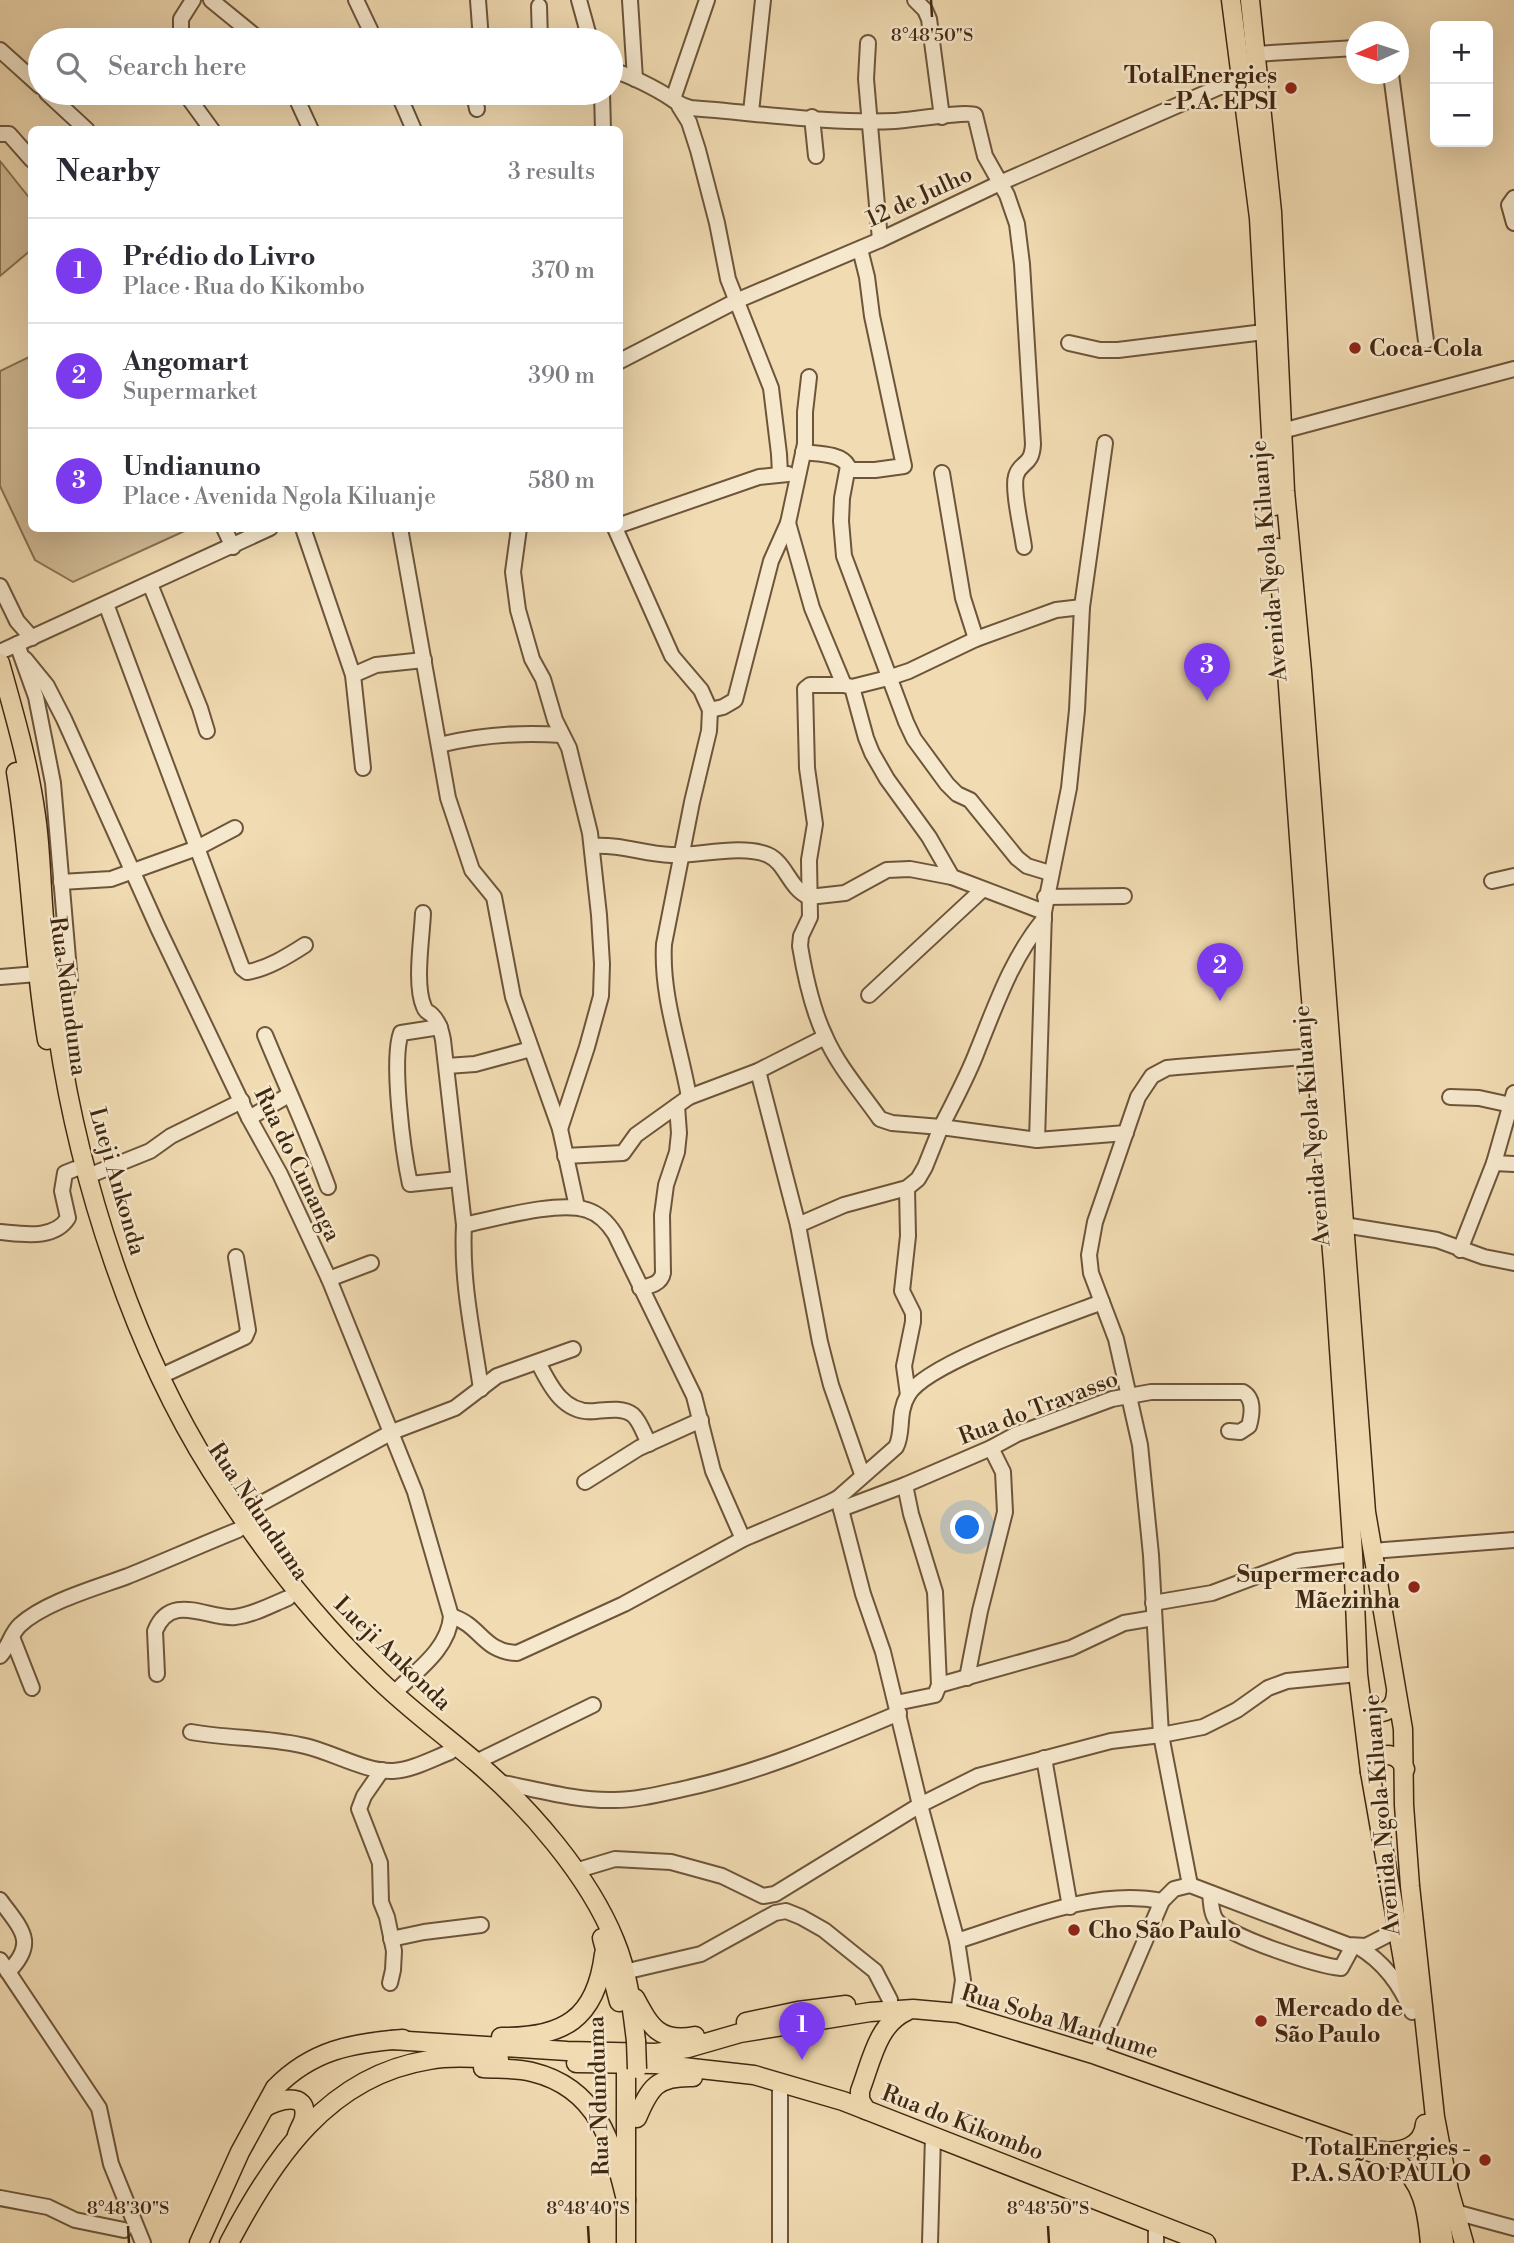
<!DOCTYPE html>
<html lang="en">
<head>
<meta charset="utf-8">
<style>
  :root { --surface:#fff; --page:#f7f7f7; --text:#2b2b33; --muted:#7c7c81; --line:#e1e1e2; --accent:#7c3aed }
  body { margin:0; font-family:"Libre Bodoni",serif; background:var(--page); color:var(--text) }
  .controls { position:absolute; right:21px; top:21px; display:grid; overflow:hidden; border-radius:10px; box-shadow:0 7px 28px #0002 }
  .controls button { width:63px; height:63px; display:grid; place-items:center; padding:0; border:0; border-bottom:2px solid var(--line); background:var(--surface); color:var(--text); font:35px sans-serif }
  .compass { position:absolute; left:1346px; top:21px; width:63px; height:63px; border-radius:50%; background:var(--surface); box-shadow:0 7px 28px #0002; rotate:267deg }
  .you { position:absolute; left:968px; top:1528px; width:24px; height:24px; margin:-18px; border:5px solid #fff; border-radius:50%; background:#1a73e8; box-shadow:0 0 0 10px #1a73e833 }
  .badge { display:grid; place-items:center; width:46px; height:46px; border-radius:50%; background:var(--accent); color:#fff; font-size:23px; font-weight:700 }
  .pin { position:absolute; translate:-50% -58px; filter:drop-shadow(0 2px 4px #0008) }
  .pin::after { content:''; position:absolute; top:37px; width:24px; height:21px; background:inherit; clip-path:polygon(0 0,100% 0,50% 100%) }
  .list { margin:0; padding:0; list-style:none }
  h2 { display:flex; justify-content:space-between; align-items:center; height:91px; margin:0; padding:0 28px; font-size:30px }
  h2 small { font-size:23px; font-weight:400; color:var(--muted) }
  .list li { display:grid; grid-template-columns:46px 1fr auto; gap:21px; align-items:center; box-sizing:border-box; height:105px; padding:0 28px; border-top:2px solid var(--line) }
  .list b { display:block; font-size:26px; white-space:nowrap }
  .list p { margin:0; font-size:23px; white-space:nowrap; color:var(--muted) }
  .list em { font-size:23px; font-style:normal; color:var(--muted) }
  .icon { flex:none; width:38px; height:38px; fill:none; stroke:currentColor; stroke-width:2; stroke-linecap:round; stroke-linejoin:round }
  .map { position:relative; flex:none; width:1514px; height:2243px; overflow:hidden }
  .search { position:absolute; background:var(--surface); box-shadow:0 7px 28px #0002; left:28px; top:28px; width:595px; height:77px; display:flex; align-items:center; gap:18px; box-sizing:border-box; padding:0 24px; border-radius:38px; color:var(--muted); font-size:26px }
  .panel { position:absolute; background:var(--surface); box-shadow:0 7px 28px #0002; left:28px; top:126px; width:595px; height:406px; border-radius:10px }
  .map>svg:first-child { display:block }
  .green { fill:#d3bd97; stroke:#8a7254; stroke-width:2 }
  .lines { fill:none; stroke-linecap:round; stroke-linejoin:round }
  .minor-casing { stroke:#6d553a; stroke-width:18 }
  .major-casing { stroke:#412812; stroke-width:21 }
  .minor { stroke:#f6e8cd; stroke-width:14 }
  .major { stroke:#f1dbb2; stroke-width:18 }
  .major-bridge-casing { stroke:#412812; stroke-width:21; stroke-linecap:butt }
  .major-bridge { stroke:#f1dbb2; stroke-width:18 }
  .ticks { fill:none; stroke:#412812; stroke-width:2.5 }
  .poi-dot { fill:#8f2418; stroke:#f6e8cd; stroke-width:2.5 }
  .labels { text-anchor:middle; stroke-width:5; stroke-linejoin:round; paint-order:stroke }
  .poi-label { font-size:23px; font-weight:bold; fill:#412812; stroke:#f6e8cd; text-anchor:end }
  .street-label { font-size:23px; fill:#412812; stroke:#f6e8cd }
  .ticks-label { font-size:18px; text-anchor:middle; fill:#412812; stroke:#f6e8cd; stroke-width:5; stroke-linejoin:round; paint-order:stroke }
</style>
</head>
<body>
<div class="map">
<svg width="1514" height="2243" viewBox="0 0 1514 2243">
  <rect width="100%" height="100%" fill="#f1dbb2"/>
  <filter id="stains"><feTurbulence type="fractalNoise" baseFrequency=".00286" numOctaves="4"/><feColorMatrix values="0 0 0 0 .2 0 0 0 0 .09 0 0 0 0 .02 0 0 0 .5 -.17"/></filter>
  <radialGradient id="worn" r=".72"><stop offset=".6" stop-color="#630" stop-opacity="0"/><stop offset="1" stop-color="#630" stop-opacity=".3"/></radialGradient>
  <g class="green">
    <path d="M 0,161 L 31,200 L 31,250 L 0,276 Z"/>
    <path d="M 31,356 L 32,528 L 189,529 L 73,582 L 35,560 L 0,486 L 0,371 Z"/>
  </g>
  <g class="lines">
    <g class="minor-casing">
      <g id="minor">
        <path d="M 211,0 L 260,40"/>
        <path d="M 356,0 L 375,40"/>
        <path d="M 478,0 L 481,40"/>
        <path d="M 579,0 L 590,40"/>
        <path d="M 630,0 L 635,79"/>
        <path d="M 915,0 L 925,10 L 929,19 L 942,117"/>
        <path d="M 539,6 L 540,40"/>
        <path d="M 181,40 L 181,19 L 193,0"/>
        <path d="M 868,43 L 866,79 L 880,240"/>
        <path d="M 0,50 L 40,86"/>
        <path d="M 1255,54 L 1356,48"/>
        <path d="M 611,70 C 628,74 657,89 672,99 C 680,104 681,106 691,108 C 758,113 828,124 895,121 C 910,120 967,111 975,115 L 985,156 L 1007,195 L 1017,224 L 1022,264 L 1033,444 C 1032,467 1020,461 1016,476 C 1012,490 1022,531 1024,547"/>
        <path d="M 1391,74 L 1426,341"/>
        <path d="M 47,93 L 87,130"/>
        <path d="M 185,93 L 212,130"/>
        <path d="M 294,93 L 311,130"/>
        <path d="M 398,93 L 414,130"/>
        <path d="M 474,93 L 477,109"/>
        <path d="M 602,93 L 603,130"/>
        <path d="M 673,99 L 707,0"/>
        <path d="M 679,106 L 689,122 L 698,150 L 717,223 L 728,279 L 771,388 L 779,454 L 780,474"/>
        <path d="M 751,112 L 763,0"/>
        <path d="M 812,117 L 816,156"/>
        <path d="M 0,134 L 9,134 L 32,160"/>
        <path d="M 1514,198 L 1509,205 L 1514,223"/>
        <path d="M 1069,343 L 1100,350 L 1118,350 L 1264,332"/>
        <path d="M 620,361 L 736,301 L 880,240 L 1000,183 L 1240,78"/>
        <path d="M 1282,431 L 1514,369"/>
        <path d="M 1105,443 L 1082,607 L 1077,710 L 1069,788 L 1044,912 L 1037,1140 L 1126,1133"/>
        <path d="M 803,452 C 817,454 841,453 848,466 L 842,498 L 841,521 L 844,556 L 906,722 L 914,739 L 947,784 L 957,794 L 970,800 L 1017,858 L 1027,866 L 1050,873"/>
        <path d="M 848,470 L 875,470 L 904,466 L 872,316 L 867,277 L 860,249"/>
        <path d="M 942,473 L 963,598 L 976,639"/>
        <path d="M 788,523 L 812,608 L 844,685 L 852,687 L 866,738 L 872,753 L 887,779 L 929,837 L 952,877 L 1044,912"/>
        <path d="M 620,525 L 759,477 L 788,474"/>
        <path d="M 224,528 L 233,547"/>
        <path d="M 303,528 L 353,675 L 363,768"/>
        <path d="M 400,528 L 448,798 L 472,870 L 494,897 L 513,997 L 560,1129 L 577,1207"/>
        <path d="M 519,528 L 513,572 L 518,610 L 532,659 L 543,679 L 555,720 L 569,748 L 590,833 L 599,915 L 602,964 L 601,996 L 587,1047 L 560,1129"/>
        <path d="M 615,528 L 672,656 L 701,690 L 710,710 L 709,731 L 692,802 L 664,944 C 661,996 680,1046 689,1097"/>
        <path d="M 150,584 L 200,708 L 207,731"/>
        <path d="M 0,586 L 17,621 L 32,638"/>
        <path d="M 106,604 L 242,968 L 247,972 C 267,969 288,956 305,945"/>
        <path d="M 17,644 L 36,697 L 53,783 L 70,982 L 56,1017"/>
        <path d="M 0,652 L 270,528"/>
        <path d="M 25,659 L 47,686 L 64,719 L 158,928 L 249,1118 L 280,1174 L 329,1279 L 415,1492 L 451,1616 C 449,1649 416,1671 394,1693"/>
        <path d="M 353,675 L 376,665 L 424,660"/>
        <path d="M 844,685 L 810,685 L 805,689 L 807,768 L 815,824 L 809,860 L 810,917 L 801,936 L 800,946 C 805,976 812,1009 825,1036 C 838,1066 861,1092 880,1119 L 892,1123 L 941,1127 C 954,1101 968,1076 978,1049 C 997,1002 1012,958 1044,919"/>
        <path d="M 852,687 L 888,678 L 909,671 L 976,639 L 1056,610 L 1082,607"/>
        <path d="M 710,710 L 723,707 L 735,700 L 771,561 L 788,523 L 805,444 L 805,412 L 809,377"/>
        <path d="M 439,745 C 480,735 520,732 562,735"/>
        <path d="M 592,846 C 622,844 643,854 671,855 C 698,856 742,844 768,855 C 786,863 789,888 809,897 L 845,893 L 887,870 L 910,869 L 952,877"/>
        <path d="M 1492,881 L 1514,876"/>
        <path d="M 61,882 L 111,879 L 197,848 L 235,828"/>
        <path d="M 1045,897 L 1124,896"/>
        <path d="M 423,913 C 422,938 414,985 424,1007 C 426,1013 428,1011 432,1015 C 439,1022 441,1030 443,1040 L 464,1225 C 494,1219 559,1200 587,1210 C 600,1214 608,1223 615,1234 L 694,1396 L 713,1471 L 743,1539"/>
        <path d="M 0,977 L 37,974"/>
        <path d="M 869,995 L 982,890"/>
        <path d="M 440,1027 L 401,1033 C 391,1060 403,1152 410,1184 L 458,1179"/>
        <path d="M 265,1035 C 286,1086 309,1135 328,1187"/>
        <path d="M 447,1066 L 475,1064 L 531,1049"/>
        <path d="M 758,1071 L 798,1225 L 820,1342 L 831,1385 L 862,1474"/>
        <path d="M 1450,1097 L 1479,1098 L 1511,1105"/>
        <path d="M 249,1118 L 289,1095"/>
        <path d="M 565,1156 L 623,1153 L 636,1135 L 689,1097 L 758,1071 L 825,1037"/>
        <path d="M 1494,1163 L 1514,1164"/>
        <path d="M 88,1176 L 150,1151 L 171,1136 L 242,1101"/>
        <path d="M 907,1188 L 908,1236 L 902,1291 L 913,1313 L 913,1322 L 904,1366 L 908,1395"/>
        <path d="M 464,1225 C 461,1281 473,1334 481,1389"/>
        <path d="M 798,1225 L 844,1205 L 907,1188 L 918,1179 L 925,1167 L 941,1127 L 1037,1140"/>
        <path d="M 1344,1225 L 1437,1240 L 1484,1257 L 1514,1263"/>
        <path d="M 0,1232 C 23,1234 54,1240 68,1218 L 62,1191 L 65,1173 L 75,1169"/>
        <path d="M 1460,1250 L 1494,1163 L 1514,1093"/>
        <path d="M 329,1279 L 371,1263"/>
        <path d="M 640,1288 C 650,1286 661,1284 663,1273 L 662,1215 L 666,1185 L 677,1152 L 679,1133 L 677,1106"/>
        <path d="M 538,1362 C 550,1386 564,1415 596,1411 C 607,1410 623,1407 633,1415 C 640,1421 645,1436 649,1444"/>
        <path d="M 161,1376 L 245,1337 L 248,1330 L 236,1257"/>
        <path d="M 585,1482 L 639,1448 L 701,1420"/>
        <path d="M 905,1485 L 911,1514 L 935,1592 L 939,1685 L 1071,1648 L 1124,1623 L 1154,1618"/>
        <path d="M 838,1498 L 863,1594 L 883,1652 L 920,1805 L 957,1941 L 963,1980 L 958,2013"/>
        <path d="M 841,1509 L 905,1485 L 991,1448 L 1017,1434 L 1112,1399 L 1151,1392 L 1243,1392 C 1255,1399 1252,1415 1249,1426 L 1240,1432 L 1229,1431"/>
        <path d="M 240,1515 L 392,1432 L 455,1408 L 497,1376 L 573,1349"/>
        <path d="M 1372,1551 L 1514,1540"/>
        <path d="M 1153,1603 L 1212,1593 L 1297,1561 L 1353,1554"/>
        <path d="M 451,1616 C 481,1625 483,1652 517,1653 L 624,1604 L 743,1539 L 828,1503 L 838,1498 L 896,1447 C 904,1432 897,1414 908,1395 C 926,1363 1063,1317 1102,1302"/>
        <path d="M 12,1637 L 32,1688"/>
        <path d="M 0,1656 C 9,1647 11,1633 20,1625 C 45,1602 96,1588 128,1576 C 165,1561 201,1545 238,1530"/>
        <path d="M 157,1674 L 155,1631 C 171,1591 209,1620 235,1617 C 253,1615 271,1605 288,1598"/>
        <path d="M 967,1678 L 980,1611 L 1005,1512 L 1003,1472 L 991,1448"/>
        <path d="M 896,1703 L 935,1695 L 939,1685"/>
        <path d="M 191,1732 C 229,1739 268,1737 305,1746 C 332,1752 365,1772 393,1771 C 412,1770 432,1759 450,1752"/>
        <path d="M 1044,1758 L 1070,1907"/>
        <path d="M 476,1762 L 593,1705"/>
        <path d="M 382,1770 L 364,1796 L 359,1809 L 380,1863 L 381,1902 L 387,1917 L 394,1951 L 393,1970 L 390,1983"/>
        <path d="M 498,1782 C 536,1789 575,1801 614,1800 C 637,1800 660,1794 683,1789 C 758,1773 828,1743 899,1713"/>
        <path d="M 575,1871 L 615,1859 L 671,1862 L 722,1876 L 763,1896 L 775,1894 L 920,1805 L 978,1776 L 1111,1741 L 1161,1735 L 1203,1727 L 1237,1710 L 1268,1688 L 1287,1681 L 1358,1674"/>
        <path d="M 1190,1885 L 1161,1735 L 1151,1555 L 1140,1445 L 1116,1339 L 1091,1273 L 1089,1255 L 1095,1222 L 1138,1097 L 1152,1076 L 1167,1068 L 1177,1067 L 1316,1056"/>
        <path d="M 1210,1893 C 1211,1902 1211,1913 1216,1920 C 1229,1937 1318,1966 1341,1968 L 1353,1946"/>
        <path d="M 0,1900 C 21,1929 38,1942 8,1972"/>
        <path d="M 391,1939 L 424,1932 L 481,1925"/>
        <path d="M 957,1941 C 1021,1921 1093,1888 1162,1901"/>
        <path d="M 1357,1946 C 1384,1962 1400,1984 1412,2012"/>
        <path d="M 0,1960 L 99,2108 L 111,2164 L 143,2243"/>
        <path d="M 624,1972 L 701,1954 L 775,1913 L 786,1911 L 801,1917 L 824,1930 L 875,1971 L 890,2000"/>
        <path d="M 1096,2055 L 1162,1901 L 1174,1889 L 1190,1885 L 1348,1945 L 1366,1946 L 1399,1929"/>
        <path d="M 780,2082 L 780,2243"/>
        <path d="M 0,2198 L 48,2207 L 75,2220 L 124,2230"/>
        <path d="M 1455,2212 L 1514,2228"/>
        <path d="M 930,2243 L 933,2136"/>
        <path d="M 1156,2243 L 1156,2224"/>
      </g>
    </g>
    <g class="major-casing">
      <g id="major">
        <path d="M 1231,0 L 1259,218 L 1275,506"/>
        <path d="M 1250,0 L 1272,212 L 1285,491 L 1302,671 L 1366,1512 L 1403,1729 L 1404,1805 L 1410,1886 L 1435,2117 L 1449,2190 L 1464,2243"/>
        <path d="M 1278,548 L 1308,962 L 1334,1276 L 1353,1554 L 1358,1674 L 1370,1772 L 1410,2000"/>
        <path d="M 0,663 C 14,713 29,764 36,816 C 41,850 41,884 44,918 C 48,957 53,997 58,1036 C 80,1182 133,1347 212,1472 C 259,1546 311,1614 374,1675 C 406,1707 442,1733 476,1762 C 529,1807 589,1876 615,1941 C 628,1972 632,2008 636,2041"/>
        <path d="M 16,772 C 31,861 32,951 47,1040"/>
        <path d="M 1362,1701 C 1372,1719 1395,1715 1396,1693"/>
        <path d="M 1370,1772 C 1374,1751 1397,1749 1405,1769"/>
        <path d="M 602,1938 L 619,2002"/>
        <path d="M 635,1998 C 650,2026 659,2043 695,2036"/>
        <path d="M 746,2022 L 798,2011 L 846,2005"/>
        <path d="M 501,2037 C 563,2038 596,2019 604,1954"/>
        <path d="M 392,2040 L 567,2051 L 656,2053 L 688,2048 L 740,2033 L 870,2012 L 913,2009 L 958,2013 L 1096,2055 L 1396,2161 C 1423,2182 1427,2210 1430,2243"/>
        <path d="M 576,2063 L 656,2064 L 754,2075 L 843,2101 L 1206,2243"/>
        <path d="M 483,2068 C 499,2069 517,2068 532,2072 C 598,2088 612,2142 626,2200"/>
        <path d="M 626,2069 L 626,2243"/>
        <path d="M 264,2108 C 276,2100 309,2090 304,2118 C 303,2123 299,2129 297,2135"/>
        <path d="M 866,2110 L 860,2100 L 860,2091 C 871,2063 877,2024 907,2011"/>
        <path d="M 637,2118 C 650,2087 657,2076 693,2077"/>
        <path d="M 1428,2139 L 1444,2243"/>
        <path d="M 1381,2151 C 1401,2153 1423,2147 1425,2124"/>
        <path d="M 199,2243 L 240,2152 L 275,2088 C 312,2050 352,2043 403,2039"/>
        <path d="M 229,2243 C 273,2159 328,2076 429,2060 C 452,2056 476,2058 499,2059"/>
      </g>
    </g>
    <use href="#minor" class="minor"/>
    <use href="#major" class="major"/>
    <g class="major-bridge-casing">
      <path id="major-bridge" d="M 636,2041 L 637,2069"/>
    </g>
    <use href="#major-bridge" class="major-bridge"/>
  </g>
  <path class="ticks" d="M 931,0 L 932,17M 128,2226 L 129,2243M 588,2226 L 589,2243M 1048,2226 L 1049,2243"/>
  <g class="poi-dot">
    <circle cx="1291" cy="88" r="7"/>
    <circle cx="1355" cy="348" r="7"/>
    <circle cx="1414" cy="1587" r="7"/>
    <circle cx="1074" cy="1930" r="7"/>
    <circle cx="1261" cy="2021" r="7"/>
    <circle cx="1485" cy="2160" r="7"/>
  </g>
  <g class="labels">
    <g class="poi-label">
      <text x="1277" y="83">TotalEnergies<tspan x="1277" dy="26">- P.A. EPSI</tspan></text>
      <text x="1369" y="356" text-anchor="start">Coca-Cola</text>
      <text x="1400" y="1582">Supermercado<tspan x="1400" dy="26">Mãezinha</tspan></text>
      <text x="1088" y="1938" text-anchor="start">Cho São Paulo</text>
      <text x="1275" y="2016" text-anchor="start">Mercado de<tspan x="1275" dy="26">São Paulo</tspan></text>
      <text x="1471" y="2155">TotalEnergies -<tspan x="1471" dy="26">P.A. SÃO PAULO</tspan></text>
    </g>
    <g class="street-label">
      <text transform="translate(919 196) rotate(-25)" y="8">12 de Julho</text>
      <text transform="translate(1268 561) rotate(-95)" y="8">Avenida Ngola Kiluanje</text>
      <text transform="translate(69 996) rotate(82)" y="8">Rua Ndunduma</text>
      <text transform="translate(1311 1126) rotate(-95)" y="8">Avenida Ngola Kiluanje</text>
      <text transform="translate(298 1164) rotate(64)" y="8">Rua do Cunanga</text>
      <text transform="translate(118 1181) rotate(74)" y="8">Lueji Ankonda</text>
      <text transform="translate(1038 1407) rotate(-21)" y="8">Rua do Travasso</text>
      <text transform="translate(259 1511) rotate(56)" y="8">Rua Ndunduma</text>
      <text transform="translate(393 1653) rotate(44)" y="8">Lueji Ankonda</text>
      <text transform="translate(1381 1815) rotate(-95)" y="8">Avenida Ngola Kiluanje</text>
      <text transform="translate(1060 2021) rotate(17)" y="8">Rua Soba Mandume</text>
      <text transform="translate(598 2096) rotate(-92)" y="8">Rua Ndunduma</text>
      <text transform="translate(963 2122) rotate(21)" y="8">Rua do Kikombo</text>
    </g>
  </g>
  <g class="ticks-label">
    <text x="932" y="41">8°48'50"S</text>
    <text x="128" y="2214">8°48'30"S</text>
    <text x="588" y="2214">8°48'40"S</text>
    <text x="1048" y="2214">8°48'50"S</text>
  </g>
  <rect width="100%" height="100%" filter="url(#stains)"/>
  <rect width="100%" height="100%" fill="url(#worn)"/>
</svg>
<div class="controls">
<button>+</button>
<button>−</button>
</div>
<svg class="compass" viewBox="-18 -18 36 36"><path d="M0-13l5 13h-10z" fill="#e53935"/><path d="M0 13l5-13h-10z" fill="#7c7c81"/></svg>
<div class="you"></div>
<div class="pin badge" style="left:802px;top:2060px">1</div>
<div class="pin badge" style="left:1220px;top:1001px">2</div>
<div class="pin badge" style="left:1207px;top:701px">3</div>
<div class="search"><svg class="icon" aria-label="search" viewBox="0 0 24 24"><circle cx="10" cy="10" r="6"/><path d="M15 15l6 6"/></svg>Search here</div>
<section class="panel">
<h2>Nearby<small>3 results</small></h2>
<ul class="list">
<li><span class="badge">1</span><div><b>Prédio do Livro</b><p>Place · Rua do Kikombo</p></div><em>370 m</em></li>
<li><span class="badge">2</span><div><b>Angomart</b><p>Supermarket</p></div><em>390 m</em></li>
<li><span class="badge">3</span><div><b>Undianuno</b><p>Place · Avenida Ngola Kiluanje</p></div><em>580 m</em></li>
</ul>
</section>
</div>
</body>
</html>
